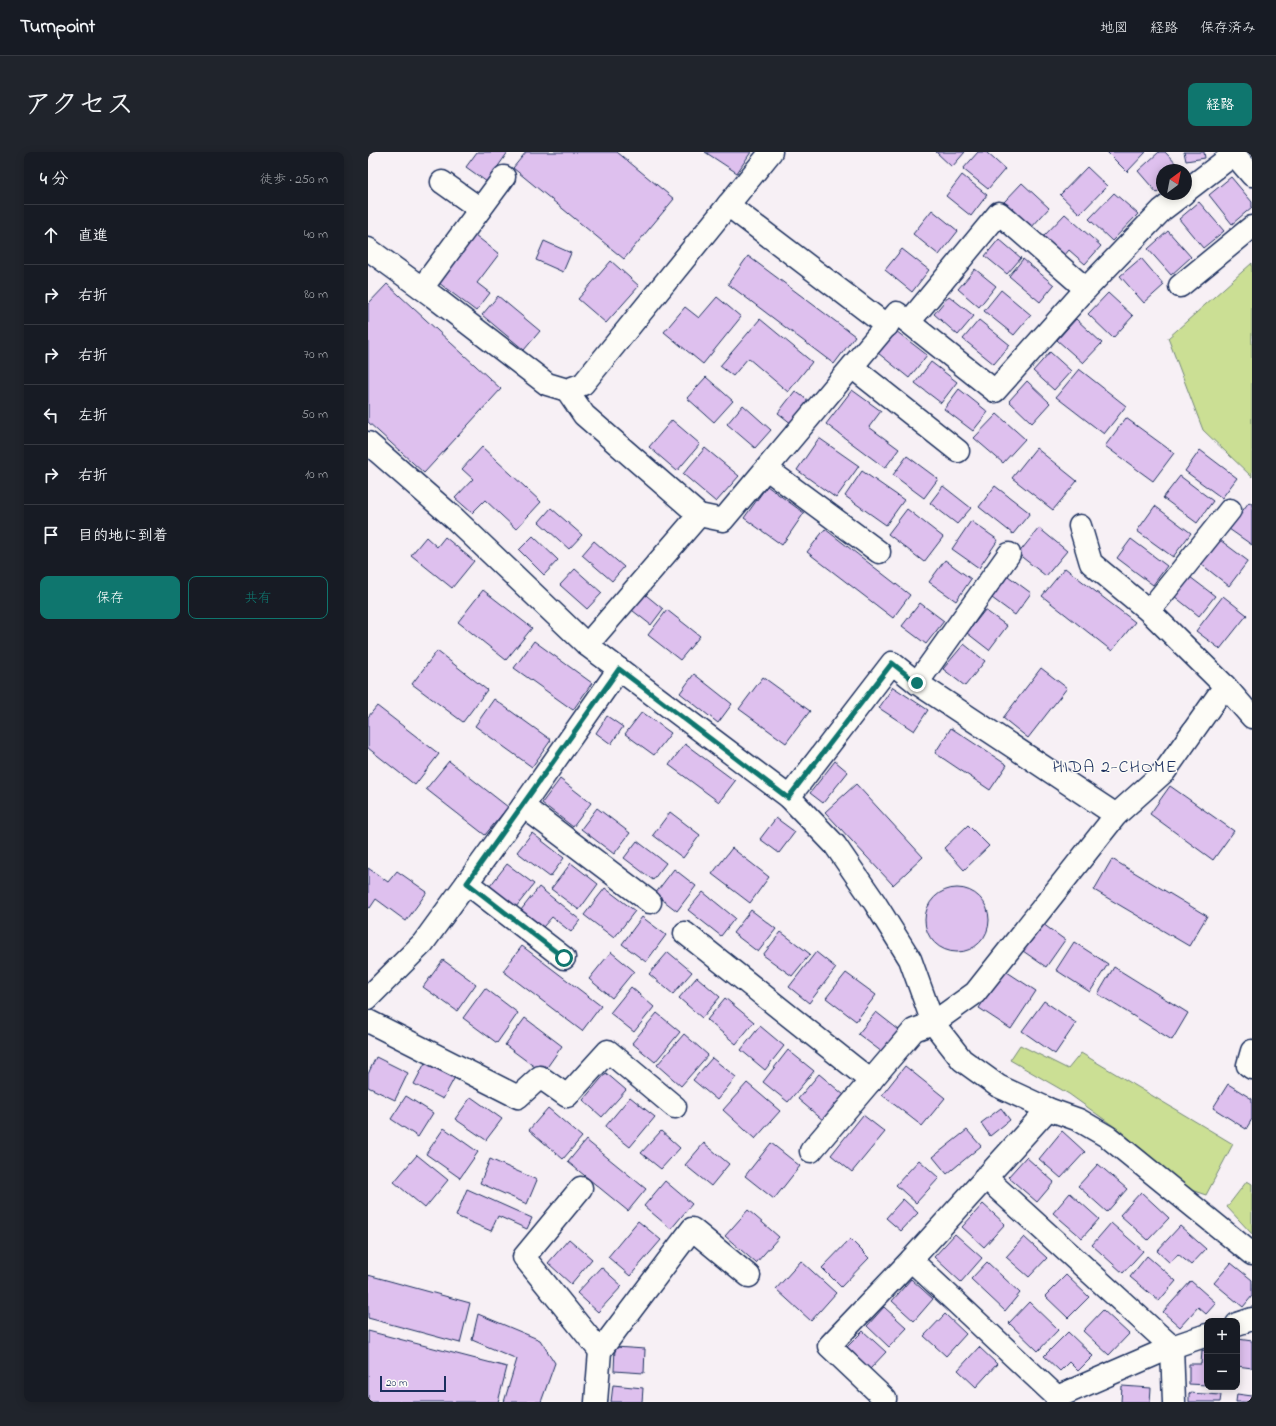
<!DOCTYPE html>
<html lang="ja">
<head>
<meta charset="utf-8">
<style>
  :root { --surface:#171b24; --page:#20242c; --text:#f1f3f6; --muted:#9ea1a6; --line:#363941; --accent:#0f766e }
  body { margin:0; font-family:"Indie Flower","Klee One",sans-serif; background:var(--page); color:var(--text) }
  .controls { position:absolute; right:12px; bottom:12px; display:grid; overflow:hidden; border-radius:8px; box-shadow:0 2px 10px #0003 }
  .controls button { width:36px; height:36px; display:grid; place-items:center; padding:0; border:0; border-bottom:1px solid var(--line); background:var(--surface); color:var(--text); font:20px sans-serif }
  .compass { position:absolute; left:788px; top:12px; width:36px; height:36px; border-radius:50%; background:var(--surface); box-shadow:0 2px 10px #0003; rotate:32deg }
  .scale { position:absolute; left:12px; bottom:10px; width:66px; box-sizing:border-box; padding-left:4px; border:2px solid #1b2f5e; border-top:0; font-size:11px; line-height:14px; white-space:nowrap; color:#1b2f5e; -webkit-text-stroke:3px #fdfcf7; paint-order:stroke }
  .stop { position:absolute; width:12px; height:12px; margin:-9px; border:3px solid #0f766e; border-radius:50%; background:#fff }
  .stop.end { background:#0f766e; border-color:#fff; box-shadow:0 1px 4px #0008 }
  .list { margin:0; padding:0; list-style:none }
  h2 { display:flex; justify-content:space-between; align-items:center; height:52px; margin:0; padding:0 16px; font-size:17px }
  h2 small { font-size:13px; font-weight:400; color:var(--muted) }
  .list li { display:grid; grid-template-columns:26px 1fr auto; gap:12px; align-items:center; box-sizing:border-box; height:60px; padding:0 16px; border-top:1px solid var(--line) }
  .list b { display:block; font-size:15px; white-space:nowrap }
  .list em { font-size:13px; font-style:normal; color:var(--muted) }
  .actions { display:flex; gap:8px; padding:12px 16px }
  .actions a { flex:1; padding:9px 0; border:1px solid var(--accent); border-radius:8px; text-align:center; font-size:14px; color:var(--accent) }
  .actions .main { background:var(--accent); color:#fff }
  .icon { flex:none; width:22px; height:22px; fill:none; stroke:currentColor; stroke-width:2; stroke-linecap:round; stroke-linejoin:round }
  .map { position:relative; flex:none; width:884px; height:1250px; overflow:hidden; border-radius:8px }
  header { display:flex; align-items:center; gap:24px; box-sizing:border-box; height:56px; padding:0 20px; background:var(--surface); border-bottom:1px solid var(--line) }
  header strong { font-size:19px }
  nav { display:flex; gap:22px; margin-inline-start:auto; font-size:14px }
  .intro { display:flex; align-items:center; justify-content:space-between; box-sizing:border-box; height:96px; padding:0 24px }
  h1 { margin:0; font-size:28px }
  .button { padding:10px 18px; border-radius:8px; background:var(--accent); color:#fff; font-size:14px; font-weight:700 }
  main { display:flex; gap:24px; padding:0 24px }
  aside { flex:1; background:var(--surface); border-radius:8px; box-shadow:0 2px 10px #0003 }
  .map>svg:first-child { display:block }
  .green { fill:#cbdf94; stroke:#738779 }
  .building { fill:#dec0ee; stroke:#1b2f5e }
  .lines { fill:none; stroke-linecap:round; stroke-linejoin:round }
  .street-casing { stroke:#1b2f5e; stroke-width:25 }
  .street { stroke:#fdfcf7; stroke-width:22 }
  .route { stroke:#0f766e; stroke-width:5 }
  .labels { text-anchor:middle; stroke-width:3; stroke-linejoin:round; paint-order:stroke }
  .neighbourhood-label { font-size:18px; letter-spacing:1px; fill:#1b2f5e; stroke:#fdfcf7 }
</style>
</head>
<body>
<header>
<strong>Turnpoint</strong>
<nav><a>地図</a><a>経路</a><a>保存済み</a></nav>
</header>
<div class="intro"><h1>アクセス</h1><a class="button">経路</a></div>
<main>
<aside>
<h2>4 分<small>徒歩 · 250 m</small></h2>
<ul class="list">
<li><svg class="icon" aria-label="ahead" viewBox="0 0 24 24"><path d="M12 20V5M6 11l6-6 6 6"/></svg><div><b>直進</b></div><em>40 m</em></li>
<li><svg class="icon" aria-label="right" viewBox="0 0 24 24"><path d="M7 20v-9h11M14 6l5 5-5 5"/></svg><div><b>右折</b></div><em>80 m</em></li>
<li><svg class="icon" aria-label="right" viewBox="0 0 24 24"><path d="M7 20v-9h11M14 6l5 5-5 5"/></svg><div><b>右折</b></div><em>70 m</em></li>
<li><svg class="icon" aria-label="left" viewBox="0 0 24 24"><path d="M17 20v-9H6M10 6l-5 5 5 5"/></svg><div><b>左折</b></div><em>50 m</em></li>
<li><svg class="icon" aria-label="right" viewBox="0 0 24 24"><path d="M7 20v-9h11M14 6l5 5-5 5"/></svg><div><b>右折</b></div><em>10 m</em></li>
<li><svg class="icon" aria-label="arrive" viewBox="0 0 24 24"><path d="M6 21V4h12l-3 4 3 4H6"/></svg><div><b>目的地に到着</b></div></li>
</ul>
<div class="actions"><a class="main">保存</a><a>共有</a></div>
</aside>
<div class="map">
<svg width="884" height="1250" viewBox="0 0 884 1250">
  <rect width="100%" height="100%" fill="#f7f0f5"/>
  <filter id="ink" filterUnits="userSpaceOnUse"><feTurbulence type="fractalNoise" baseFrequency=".025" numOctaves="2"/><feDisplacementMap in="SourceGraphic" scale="8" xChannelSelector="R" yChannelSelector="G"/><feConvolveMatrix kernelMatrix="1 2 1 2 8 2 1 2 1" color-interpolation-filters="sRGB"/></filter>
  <g filter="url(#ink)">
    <g class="green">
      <path d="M 884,111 L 884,325 L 835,278 L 800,186 Z"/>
      <path d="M 652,893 L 700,917 L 713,901 L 865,992 L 838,1043 L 823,1038 L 751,978 L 701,942 L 642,908 Z"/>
      <path d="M 879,1029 L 884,1032 L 884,1082 L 859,1055 Z"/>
    </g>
    <g class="building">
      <path d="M 109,0 L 140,0 L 119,30 L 98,15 Z"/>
      <path d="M 158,0 L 249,0 L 306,47 L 256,107 L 145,16 Z"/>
      <path d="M 337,0 L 383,0 L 369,21 Z"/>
      <path d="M 568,0 L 597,0 L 584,15 Z"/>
      <path d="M 610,0 L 618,0 L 637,17 L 620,37 L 595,17 Z"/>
      <path d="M 739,0 L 778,0 L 759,20 Z"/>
      <path d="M 791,0 L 797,0 L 814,18 L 794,18 L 794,37 L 789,41 L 770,19 Z"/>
      <path d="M 816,0 L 836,0 L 837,6 L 818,9 Z"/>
      <path d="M 719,15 L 739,34 L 712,62 L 692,43 Z"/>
      <path d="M 594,23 L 619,43 L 603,64 L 578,44 Z"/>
      <path d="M 863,25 L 884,50 L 884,55 L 864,72 L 841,43 Z"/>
      <path d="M 654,31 L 681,56 L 663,76 L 636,50 Z"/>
      <path d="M 746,41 L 770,62 L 744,89 L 721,67 Z"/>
      <path d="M 831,50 L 856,79 L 835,96 L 811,67 Z"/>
      <path d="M 564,58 L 590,79 L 571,103 L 545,82 Z"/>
      <path d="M 697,62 L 733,94 L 717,112 L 701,98 L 696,104 L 675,85 Z"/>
      <path d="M 800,79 L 823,105 L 803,123 L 780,97 Z"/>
      <path d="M 107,83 L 131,102 L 109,131 L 122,141 L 108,159 L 71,131 Z"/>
      <path d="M 631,87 L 653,106 L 639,122 L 617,104 Z"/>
      <path d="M 176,89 L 203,101 L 195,120 L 168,108 Z"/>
      <path d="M 534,97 L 561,118 L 544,140 L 517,118 Z"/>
      <path d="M 380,104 L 487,184 L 466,212 L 360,132 Z"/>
      <path d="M 773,106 L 796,133 L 776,151 L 752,124 Z"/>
      <path d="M 655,107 L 686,133 L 672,150 L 641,124 Z"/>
      <path d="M 243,109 L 271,134 L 238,171 L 210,147 Z"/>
      <path d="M 607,117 L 628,134 L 611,155 L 590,137 Z"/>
      <path d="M 19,132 L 133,237 L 56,321 L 0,270 L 0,152 Z"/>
      <path d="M 633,138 L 663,163 L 646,183 L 616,159 Z"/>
      <path d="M 740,141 L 765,164 L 745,186 L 720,162 Z"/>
      <path d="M 130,144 L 172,179 L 156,198 L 114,163 Z"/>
      <path d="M 581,144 L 606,164 L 590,183 L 566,162 Z"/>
      <path d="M 349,145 L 373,165 L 335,212 L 296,180 L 317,155 L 331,166 Z"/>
      <path d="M 392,167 L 444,210 L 420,240 L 380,206 L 365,224 L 352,214 Z"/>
      <path d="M 708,167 L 734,191 L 715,211 L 689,188 Z"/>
      <path d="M 611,168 L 642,193 L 626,212 L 595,187 Z"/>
      <path d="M 528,179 L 559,203 L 541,226 L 510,201 Z"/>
      <path d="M 682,200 L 703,219 L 686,238 L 665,219 Z"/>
      <path d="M 563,210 L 589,230 L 573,251 L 547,231 Z"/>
      <path d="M 711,217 L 758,254 L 736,282 L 688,245 Z"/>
      <path d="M 338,225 L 365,249 L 346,270 L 319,246 Z"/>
      <path d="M 659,229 L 682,251 L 664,271 L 641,249 Z"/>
      <path d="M 591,237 L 620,260 L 605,279 L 576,257 Z"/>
      <path d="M 484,238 L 513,259 L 501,275 L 531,297 L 517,316 L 458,272 Z"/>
      <path d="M 427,239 L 441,249 L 424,272 L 410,261 Z"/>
      <path d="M 375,253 L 403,278 L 387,296 L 359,272 Z"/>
      <path d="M 629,262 L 657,287 L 635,311 L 606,286 Z"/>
      <path d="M 758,266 L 806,301 L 785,329 L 737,294 Z"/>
      <path d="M 304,268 L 332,292 L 309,319 L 281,295 Z"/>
      <path d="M 451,286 L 491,314 L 468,346 L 429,318 Z"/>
      <path d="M 114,295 L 173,350 L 148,377 L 117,348 L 104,361 L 87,346 L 105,327 L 94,317 Z"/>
      <path d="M 337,296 L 371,324 L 348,350 L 315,322 Z"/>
      <path d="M 668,296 L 709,329 L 685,358 L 644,326 Z"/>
      <path d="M 832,298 L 869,326 L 854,346 L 817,319 Z"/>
      <path d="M 539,304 L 570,327 L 556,346 L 525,323 Z"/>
      <path d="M 494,319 L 536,348 L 518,373 L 477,344 Z"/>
      <path d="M 812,324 L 845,349 L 829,371 L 795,346 Z"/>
      <path d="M 399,334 L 436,361 L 414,393 L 376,366 Z"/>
      <path d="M 575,334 L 603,356 L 589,372 L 562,351 Z"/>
      <path d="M 627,334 L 662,361 L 645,382 L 611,355 Z"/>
      <path d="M 881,350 L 884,352 L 884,393 L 861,377 Z"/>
      <path d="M 787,354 L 823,381 L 805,405 L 769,379 Z"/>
      <path d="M 183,356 L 214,383 L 201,397 L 171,370 Z"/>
      <path d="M 539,357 L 575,385 L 556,410 L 520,382 Z"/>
      <path d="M 603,369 L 630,388 L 611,416 L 584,397 Z"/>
      <path d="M 671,376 L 699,399 L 678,424 L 650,402 Z"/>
      <path d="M 457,377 L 542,443 L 525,466 L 439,400 Z"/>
      <path d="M 165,384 L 190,408 L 176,423 L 151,398 Z"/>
      <path d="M 58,385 L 69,395 L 77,385 L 106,409 L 84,436 L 43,403 Z"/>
      <path d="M 763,387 L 799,414 L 785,433 L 749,406 Z"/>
      <path d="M 852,388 L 880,409 L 861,434 L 833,412 Z"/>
      <path d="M 226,389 L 256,415 L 244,429 L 214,403 Z"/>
      <path d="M 577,408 L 603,427 L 588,449 L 561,430 Z"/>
      <path d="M 697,416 L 767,470 L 744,499 L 674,444 Z"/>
      <path d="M 207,417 L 234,441 L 219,457 L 192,433 Z"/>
      <path d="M 640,424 L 663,441 L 647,463 L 624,446 Z"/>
      <path d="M 822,425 L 847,444 L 831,464 L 806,444 Z"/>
      <path d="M 115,438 L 164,476 L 138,508 L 90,470 Z"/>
      <path d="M 273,439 L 295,457 L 283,473 L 260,455 Z"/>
      <path d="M 855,444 L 879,463 L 852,497 L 828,479 Z"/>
      <path d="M 552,451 L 576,469 L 558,492 L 534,474 Z"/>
      <path d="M 299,458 L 332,484 L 312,508 L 280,483 Z"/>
      <path d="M 617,458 L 639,474 L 621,498 L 599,481 Z"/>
      <path d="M 166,489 L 224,531 L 205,558 L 146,516 Z"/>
      <path d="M 596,492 L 617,509 L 597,534 L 575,517 Z"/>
      <path d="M 69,499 L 119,538 L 95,570 L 44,532 Z"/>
      <path d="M 673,516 L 699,536 L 660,586 L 635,566 Z"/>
      <path d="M 326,522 L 364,552 L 350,571 L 312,541 Z"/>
      <path d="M 395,525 L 442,559 L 418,591 L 371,557 Z"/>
      <path d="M 525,535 L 560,558 L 546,579 L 511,556 Z"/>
      <path d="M 126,547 L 183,588 L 164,615 L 107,574 Z"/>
      <path d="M 9,554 L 71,602 L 47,633 L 0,596 L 0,565 Z"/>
      <path d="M 274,560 L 303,581 L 286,603 L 257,582 Z"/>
      <path d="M 239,564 L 255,575 L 243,592 L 228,581 Z"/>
      <path d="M 583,576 L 639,613 L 622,638 L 567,601 Z"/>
      <path d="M 317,592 L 367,629 L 351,650 L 301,613 Z"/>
      <path d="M 81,609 L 140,655 L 117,683 L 58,637 Z"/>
      <path d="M 467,609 L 480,620 L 455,651 L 442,641 Z"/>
      <path d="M 192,627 L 223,651 L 205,675 L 174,651 Z"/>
      <path d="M 488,632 L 555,705 L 525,733 L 457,660 Z"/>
      <path d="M 802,634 L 866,679 L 845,708 L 782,662 Z"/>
      <path d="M 229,656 L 262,681 L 246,702 L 213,677 Z"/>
      <path d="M 302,660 L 332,683 L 315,706 L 285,683 Z"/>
      <path d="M 408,666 L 427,680 L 411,701 L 392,687 Z"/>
      <path d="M 600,673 L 621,694 L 596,718 L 576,696 Z"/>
      <path d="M 164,681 L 196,706 L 182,725 L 149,700 Z"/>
      <path d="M 269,689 L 298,711 L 285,728 L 256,706 Z"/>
      <path d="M 364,696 L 401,725 L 382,751 L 344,722 Z"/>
      <path d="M 744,707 L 839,764 L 821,794 L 726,738 Z"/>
      <path d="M 203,711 L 230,732 L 211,758 L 183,737 Z"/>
      <path d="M 139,712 L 166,732 L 148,755 L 122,734 Z"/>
      <path d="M 0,716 L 20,730 L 29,719 L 59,740 L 38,769 L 8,747 L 2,756 L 0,755 Z"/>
      <path d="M 306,717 L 328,734 L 309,759 L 287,742 Z"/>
      <path d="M 171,735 L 212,768 L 203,780 L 184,765 L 175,775 L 153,758 Z"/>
      <circle cx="589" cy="768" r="32"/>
      <path d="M 237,736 L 267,759 L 246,786 L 216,763 Z"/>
      <path d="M 335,740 L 367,766 L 353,784 L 320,758 Z"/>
      <path d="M 383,758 L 408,777 L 390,800 L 365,781 Z"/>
      <path d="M 274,765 L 298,783 L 278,810 L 254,792 Z"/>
      <path d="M 675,772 L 697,788 L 678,815 L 655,799 Z"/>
      <path d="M 413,780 L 442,802 L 424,824 L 395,803 Z"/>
      <path d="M 706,790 L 740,812 L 722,840 L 688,818 Z"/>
      <path d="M 154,794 L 233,854 L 214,879 L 135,819 Z"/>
      <path d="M 243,800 L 266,819 L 244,846 L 221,827 Z"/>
      <path d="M 300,800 L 324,820 L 305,842 L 281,822 Z"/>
      <path d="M 448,800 L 468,816 L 441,851 L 421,835 Z"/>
      <path d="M 75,808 L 108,832 L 89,859 L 55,835 Z"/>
      <path d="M 746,815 L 820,861 L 804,888 L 730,842 Z"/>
      <path d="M 636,818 L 668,839 L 643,877 L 611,856 Z"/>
      <path d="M 478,821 L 508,843 L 488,869 L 458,846 Z"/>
      <path d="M 329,825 L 352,845 L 334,866 L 311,846 Z"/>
      <path d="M 263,835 L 286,855 L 266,880 L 242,861 Z"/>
      <path d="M 117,836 L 150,861 L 129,891 L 95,866 Z"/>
      <path d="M 357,846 L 386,870 L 368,892 L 339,868 Z"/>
      <path d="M 676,849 L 708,871 L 687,902 L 654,879 Z"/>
      <path d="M 508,860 L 531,878 L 514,900 L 490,882 Z"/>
      <path d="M 289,861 L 312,880 L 287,910 L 264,891 Z"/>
      <path d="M 157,866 L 194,894 L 175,921 L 137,893 Z"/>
      <path d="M 392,874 L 416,894 L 397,918 L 373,898 Z"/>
      <path d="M 316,882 L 340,903 L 313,934 L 289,913 Z"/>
      <path d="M 420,898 L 446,919 L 420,950 L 395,930 Z"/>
      <path d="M 8,905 L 40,921 L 27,948 L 0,935 L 0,922 Z"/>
      <path d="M 344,906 L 368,925 L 349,948 L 325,928 Z"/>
      <path d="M 58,909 L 87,925 L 75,947 L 46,932 Z"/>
      <path d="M 537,914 L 577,946 L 554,974 L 514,943 Z"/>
      <path d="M 238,921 L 258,938 L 234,965 L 215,948 Z"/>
      <path d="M 451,922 L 476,943 L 456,969 L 430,947 Z"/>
      <path d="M 379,931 L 412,959 L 387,987 L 355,958 Z"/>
      <path d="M 860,932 L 884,947 L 884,967 L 878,977 L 845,956 Z"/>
      <path d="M 38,944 L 65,961 L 50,985 L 23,967 Z"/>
      <path d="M 103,945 L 134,967 L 118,988 L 87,967 Z"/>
      <path d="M 262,945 L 287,965 L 262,995 L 237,975 Z"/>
      <path d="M 180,956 L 214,985 L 195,1007 L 161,978 Z"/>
      <path d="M 633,956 L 642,968 L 622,984 L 613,971 Z"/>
      <path d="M 495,963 L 517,980 L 484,1020 L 463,1003 Z"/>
      <path d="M 76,976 L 110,1000 L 92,1026 L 58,1002 Z"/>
      <path d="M 599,978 L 613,994 L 579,1022 L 565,1005 Z"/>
      <path d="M 293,979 L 312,996 L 293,1017 L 273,1001 Z"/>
      <path d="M 694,979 L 717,1000 L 693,1026 L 671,1007 Z"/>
      <path d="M 218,988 L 278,1037 L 260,1059 L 200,1010 Z"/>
      <path d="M 336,991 L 361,1012 L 343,1034 L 317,1013 Z"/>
      <path d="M 403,991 L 432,1014 L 406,1047 L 377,1024 Z"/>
      <path d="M 49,1003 L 80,1028 L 57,1056 L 26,1030 Z"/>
      <path d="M 658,1005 L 686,1030 L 669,1050 L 640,1025 Z"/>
      <path d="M 122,1007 L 169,1028 L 159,1052 L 112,1031 Z"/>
      <path d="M 551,1008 L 571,1026 L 548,1051 L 528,1033 Z"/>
      <path d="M 730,1012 L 759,1037 L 739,1060 L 710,1034 Z"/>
      <path d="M 297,1029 L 324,1052 L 303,1077 L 276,1054 Z"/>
      <path d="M 99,1037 L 164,1066 L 159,1077 L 130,1064 L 123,1079 L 88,1064 Z"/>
      <path d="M 773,1040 L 801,1066 L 780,1088 L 752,1063 Z"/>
      <path d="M 702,1041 L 731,1067 L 714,1086 L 685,1061 Z"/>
      <path d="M 535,1047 L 550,1061 L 533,1079 L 518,1066 Z"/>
      <path d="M 615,1052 L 637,1072 L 616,1095 L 594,1075 Z"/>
      <path d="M 380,1058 L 411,1085 L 388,1111 L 357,1084 Z"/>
      <path d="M 270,1069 L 293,1088 L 262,1124 L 240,1105 Z"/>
      <path d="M 743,1071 L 775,1099 L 755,1121 L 724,1093 Z"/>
      <path d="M 812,1074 L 838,1097 L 823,1113 L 810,1102 L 802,1111 L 789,1099 Z"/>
      <path d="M 587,1082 L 614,1106 L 593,1130 L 566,1105 Z"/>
      <path d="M 656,1085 L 679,1106 L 661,1125 L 638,1105 Z"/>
      <path d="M 201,1087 L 224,1107 L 203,1132 L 180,1111 Z"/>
      <path d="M 482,1087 L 501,1106 L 473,1135 L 454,1116 Z"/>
      <path d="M 779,1104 L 808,1129 L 791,1149 L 762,1125 Z"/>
      <path d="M 433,1109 L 468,1141 L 443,1169 L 408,1137 Z"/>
      <path d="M 619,1110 L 652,1141 L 637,1159 L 603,1127 Z"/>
      <path d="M 863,1111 L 884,1128 L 884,1144 L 875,1155 L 846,1131 Z"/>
      <path d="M 233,1115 L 254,1134 L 230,1160 L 209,1141 Z"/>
      <path d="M 0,1123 L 102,1151 L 92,1191 L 0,1166 Z"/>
      <path d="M 698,1123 L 721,1145 L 700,1166 L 677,1144 Z"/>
      <path d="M 543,1127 L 565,1147 L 546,1169 L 524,1149 Z"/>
      <path d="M 823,1129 L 848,1151 L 838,1162 L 830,1155 L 812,1175 L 795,1160 Z"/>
      <path d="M 661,1150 L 690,1178 L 670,1199 L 641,1171 Z"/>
      <path d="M 516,1155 L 539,1176 L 521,1195 L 499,1174 Z"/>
      <path d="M 735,1158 L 761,1182 L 741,1203 L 715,1179 Z"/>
      <path d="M 110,1162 L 172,1188 L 187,1211 L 173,1250 L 136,1250 L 149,1207 L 104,1188 Z"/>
      <path d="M 577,1162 L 598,1182 L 578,1204 L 556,1184 Z"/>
      <path d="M 0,1179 L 139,1215 L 130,1250 L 0,1250 Z"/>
      <path d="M 495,1179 L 518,1200 L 502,1217 L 479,1195 Z"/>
      <path d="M 700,1180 L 725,1204 L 710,1219 L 701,1210 L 692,1219 L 676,1204 Z"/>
      <path d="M 870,1187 L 884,1189 L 884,1216 L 869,1214 Z"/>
      <path d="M 247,1195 L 277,1197 L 276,1221 L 246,1219 Z"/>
      <path d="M 611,1195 L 629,1212 L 608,1235 L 590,1218 Z"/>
      <path d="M 834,1198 L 839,1199 L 839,1233 L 821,1232 L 821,1212 L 833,1212 Z"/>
      <path d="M 245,1233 L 275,1236 L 274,1250 L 243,1250 Z"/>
      <path d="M 754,1234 L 783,1236 L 782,1250 L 753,1250 Z"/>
      <path d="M 821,1241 L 853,1243 L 852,1250 L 821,1250 Z"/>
      <path d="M 869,1242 L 884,1244 L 884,1250 L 868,1250 Z"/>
    </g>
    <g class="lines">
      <g class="street-casing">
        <g id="street">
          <path d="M 74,30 L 112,57"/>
          <path d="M 818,39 L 866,2 L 884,23"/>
          <path d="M 360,53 L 519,174"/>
          <path d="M 0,97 L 66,145 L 179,232 L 199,238 L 215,232 L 403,0"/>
          <path d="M 812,134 L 884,75"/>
          <path d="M 54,136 L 136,25"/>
          <path d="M 541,170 L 631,61 L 718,137"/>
          <path d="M 484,215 L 590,299"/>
          <path d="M 199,238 L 216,263 L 331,363 L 355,368 L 529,161 L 627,239 L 718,137 L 794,58 L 815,42"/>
          <path d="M 0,291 L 87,367 L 219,493 L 421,645 L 467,693 L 507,751 L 542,807 L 565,871 L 594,908 L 630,934 L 680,957 L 711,968 L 740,985 L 884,1102"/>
          <path d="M 399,317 L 511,400"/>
          <path d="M 781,459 L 862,358"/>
          <path d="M 219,493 L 331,363"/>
          <path d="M 549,531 L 641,402"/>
          <path d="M 857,534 L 884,565"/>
          <path d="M 421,645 L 524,511 L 549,531 L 748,663 L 797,619 L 857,534 L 781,459 L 723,411 L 712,374"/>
          <path d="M 155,654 L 282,750"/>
          <path d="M 99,731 L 196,806"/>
          <path d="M 317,781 L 503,929"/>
          <path d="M 0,846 L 55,791 L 155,654 L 251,517"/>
          <path d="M 0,869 L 150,945 L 172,925 L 199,944 L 240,899 L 307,955"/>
          <path d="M 884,899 L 880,913 L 884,916"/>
          <path d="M 443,999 L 546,878 L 565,871 L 607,841 L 748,663"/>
          <path d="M 617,1025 L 804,1195 L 806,1250"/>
          <path d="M 213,1036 L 156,1105 L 232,1199"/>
          <path d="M 543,1108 L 689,1245 L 689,1250"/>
          <path d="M 869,1172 L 884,1167"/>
          <path d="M 689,1245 L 804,1195 L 839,1183"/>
          <path d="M 228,1250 L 232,1199 L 324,1077 L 381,1124"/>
          <path d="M 516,1250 L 517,1247 L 461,1194 L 543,1108 L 680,957"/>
        </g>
      </g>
      <use href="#street" class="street"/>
    </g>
  </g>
  <g class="lines" filter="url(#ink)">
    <path class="route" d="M 196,806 L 99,731 L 251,517 L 420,646 L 524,511 L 549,531"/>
  </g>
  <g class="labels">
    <g class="neighbourhood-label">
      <text x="747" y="620">HIDA 2-CHOME</text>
    </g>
  </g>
</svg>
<div class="controls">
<button>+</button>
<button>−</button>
</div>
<svg class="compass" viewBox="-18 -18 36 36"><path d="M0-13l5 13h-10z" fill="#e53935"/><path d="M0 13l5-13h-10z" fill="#9ea1a6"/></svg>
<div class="scale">20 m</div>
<div class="stop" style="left:196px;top:806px"></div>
<div class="stop end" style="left:549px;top:531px"></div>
</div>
</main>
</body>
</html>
